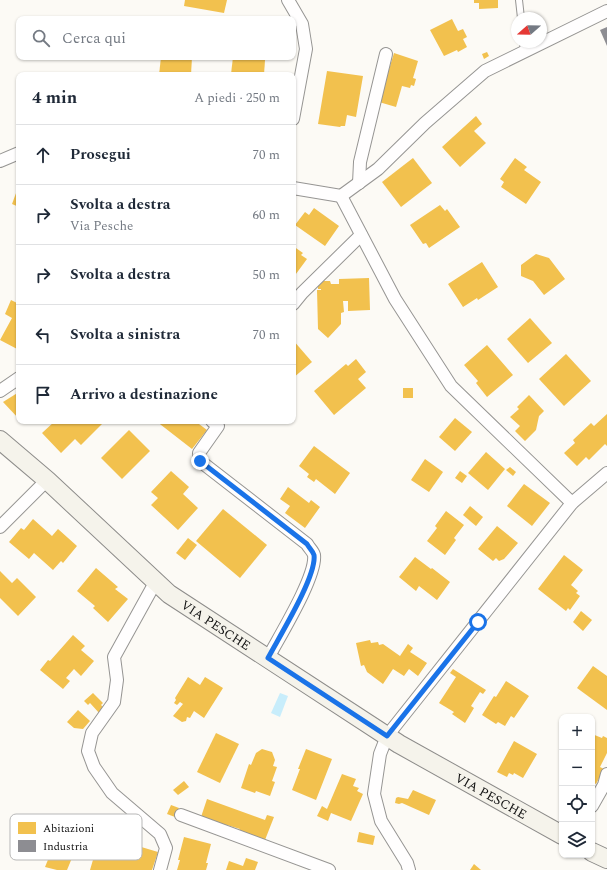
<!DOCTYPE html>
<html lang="it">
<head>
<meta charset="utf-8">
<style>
  :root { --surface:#fff; --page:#f6f6f7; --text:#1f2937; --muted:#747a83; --line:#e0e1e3 }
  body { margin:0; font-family:Spectral,serif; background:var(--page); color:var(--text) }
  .controls { position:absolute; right:12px; bottom:12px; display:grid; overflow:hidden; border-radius:8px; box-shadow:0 1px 3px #0004 }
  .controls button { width:36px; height:36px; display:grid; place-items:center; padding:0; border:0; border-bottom:1px solid var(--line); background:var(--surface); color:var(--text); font:20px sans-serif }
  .compass { position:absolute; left:511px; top:12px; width:36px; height:36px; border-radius:50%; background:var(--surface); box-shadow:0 1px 3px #0004; rotate:250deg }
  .stop { position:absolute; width:12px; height:12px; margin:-9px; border:3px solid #1a73e8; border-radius:50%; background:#fff }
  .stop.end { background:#1a73e8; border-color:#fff; box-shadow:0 1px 4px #0008 }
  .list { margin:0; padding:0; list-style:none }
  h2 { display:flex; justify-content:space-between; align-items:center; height:52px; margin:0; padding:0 16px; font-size:17px }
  h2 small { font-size:13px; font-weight:400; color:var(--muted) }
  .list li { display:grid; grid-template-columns:26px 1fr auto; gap:12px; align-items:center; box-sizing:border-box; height:60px; padding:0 16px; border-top:1px solid var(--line) }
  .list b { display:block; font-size:15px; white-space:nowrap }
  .list p { margin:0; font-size:13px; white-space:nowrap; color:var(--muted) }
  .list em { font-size:13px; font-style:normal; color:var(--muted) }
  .icon { flex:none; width:22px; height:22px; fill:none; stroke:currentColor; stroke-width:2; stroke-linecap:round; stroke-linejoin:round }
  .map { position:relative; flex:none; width:607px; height:870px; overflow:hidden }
  .search { position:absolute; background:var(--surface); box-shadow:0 1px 3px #0004; left:16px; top:16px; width:280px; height:44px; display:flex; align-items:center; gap:10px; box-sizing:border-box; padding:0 14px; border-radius:8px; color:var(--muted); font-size:15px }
  .panel { position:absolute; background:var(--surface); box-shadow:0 1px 3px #0004; left:16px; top:72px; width:280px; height:352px; border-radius:8px }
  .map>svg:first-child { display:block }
  .water { fill:#c8edfb }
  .homes { fill:#f2c14e }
  .industry { fill:#8d8d92 }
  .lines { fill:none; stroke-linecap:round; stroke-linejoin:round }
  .lane-casing { stroke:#969593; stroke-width:8 }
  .street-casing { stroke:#969593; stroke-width:14 }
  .secondary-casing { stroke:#8d8c8a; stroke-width:20 }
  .lane { stroke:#fffefe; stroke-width:6 }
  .street { stroke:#fffefe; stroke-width:12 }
  .secondary { stroke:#f5f3eb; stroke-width:18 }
  .route { stroke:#1a73e8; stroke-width:5 }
  .labels { text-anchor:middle; stroke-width:4; stroke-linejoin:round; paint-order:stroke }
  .street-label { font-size:13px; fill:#101010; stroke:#fff }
  .key { fill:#fff; stroke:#b7b7b7; stroke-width:1 }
  .key-label { font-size:11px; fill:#101010 }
</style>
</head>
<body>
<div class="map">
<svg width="607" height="870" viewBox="0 0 607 870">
  <rect width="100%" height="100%" fill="#fcfaf5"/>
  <path class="water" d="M 280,693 L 288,696 L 280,717 L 271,713 Z"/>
  <g class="homes">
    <path d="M 185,0 L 227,0 L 224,13 L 184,6 Z"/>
    <path d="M 474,0 L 498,0 L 498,8 L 479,9 L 479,3 L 474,3 Z"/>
    <path d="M 452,19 L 458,31 L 463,29 L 467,37 L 463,39 L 467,47 L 458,52 L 457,50 L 444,56 L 430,30 Z"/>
    <path d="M 487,52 L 489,56 L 484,59 L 482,54 Z"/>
    <path d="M 394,53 L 418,61 L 413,78 L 416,79 L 414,86 L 411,85 L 410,88 L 402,86 L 396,107 L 379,102 Z"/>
    <path d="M 161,57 L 192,57 L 191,75 L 159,75 Z"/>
    <path d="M 233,57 L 265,60 L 264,75 L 237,75 L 231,74 Z"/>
    <path d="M 327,71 L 363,76 L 356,117 L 347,115 L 345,126 L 341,126 L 340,127 L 318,124 Z"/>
    <path d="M 476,116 L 482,124 L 474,131 L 486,143 L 460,167 L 442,147 Z"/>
    <path d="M 413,158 L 432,183 L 401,207 L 382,182 Z"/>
    <path d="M 515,158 L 527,167 L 524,170 L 541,182 L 526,204 L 501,187 L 504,182 L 500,179 Z"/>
    <path d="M 19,185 L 19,207 L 12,204 Z"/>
    <path d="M 440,205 L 445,211 L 447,209 L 460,227 L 429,248 L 426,243 L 423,244 L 410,225 Z"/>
    <path d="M 314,208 L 339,226 L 325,246 L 295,225 L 305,212 L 309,215 Z"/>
    <path d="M 293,246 L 303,253 L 301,255 L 307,259 L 293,278 Z"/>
    <path d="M 536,254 L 549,258 L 565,279 L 544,295 L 533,281 L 521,276 L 521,265 Z"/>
    <path d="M 482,262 L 498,287 L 478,300 L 477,298 L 463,307 L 448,284 Z"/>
    <path d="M 369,278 L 370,310 L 348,311 L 348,301 L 343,301 L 344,312 L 341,313 L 341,324 L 328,338 L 318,329 L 317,290 L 321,290 L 321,289 L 318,289 L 318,281 L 330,281 L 331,284 L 339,284 L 339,279 Z"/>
    <path d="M 11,300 L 19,304 L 19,311 L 18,314 L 19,315 L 19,350 L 0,340 L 12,318 L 5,314 Z"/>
    <path d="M 530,318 L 552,343 L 528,363 L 507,339 Z"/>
    <path d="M 293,340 L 312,362 L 293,378 Z"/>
    <path d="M 487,345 L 513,375 L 487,397 L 476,383 L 478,381 L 464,365 Z"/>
    <path d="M 566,354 L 591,381 L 564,406 L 539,379 Z"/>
    <path d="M 356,359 L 366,372 L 358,379 L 366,388 L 334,415 L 314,391 L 346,364 L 348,366 Z"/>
    <rect x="403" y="388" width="10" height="10"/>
    <path d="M 19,392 L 19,419 L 3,402 Z"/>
    <path d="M 529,395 L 544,411 L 539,416 L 536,430 L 525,441 L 515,431 L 520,426 L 510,417 L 519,409 L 517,407 Z"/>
    <path d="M 607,414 L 607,446 L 605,444 L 589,460 L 586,457 L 577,466 L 564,453 L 575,443 L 573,440 L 591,423 L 594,426 Z"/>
    <path d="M 455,418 L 472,432 L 455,451 L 439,437 Z"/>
    <path d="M 55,421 L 99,421 L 102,424 L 81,445 L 75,439 L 61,453 L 42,433 Z"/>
    <path d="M 156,421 L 195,421 L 207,430 L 192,449 Z"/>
    <path d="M 129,430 L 150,451 L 122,479 L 101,458 Z"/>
    <path d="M 314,446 L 350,473 L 335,494 L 316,479 L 314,482 L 307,477 L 309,474 L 299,466 Z"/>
    <path d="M 486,452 L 505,469 L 488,490 L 468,473 Z"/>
    <path d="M 425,459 L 443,472 L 429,492 L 411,480 Z"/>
    <path d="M 510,467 L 516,472 L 513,476 L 506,470 Z"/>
    <path d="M 171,471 L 189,487 L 183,494 L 198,508 L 178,530 L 151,505 L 158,498 L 151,492 Z"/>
    <path d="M 460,471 L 467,476 L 462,483 L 455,478 Z"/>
    <path d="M 524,484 L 550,503 L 532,526 L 507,506 Z"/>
    <path d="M 288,487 L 309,503 L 311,500 L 320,507 L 305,528 L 285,513 L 290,506 L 280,499 Z"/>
    <path d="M 470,506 L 483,517 L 476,526 L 463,515 Z"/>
    <path d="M 223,509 L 267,545 L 240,578 L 196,541 Z"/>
    <path d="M 446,511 L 464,525 L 454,538 L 456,540 L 445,555 L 427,541 L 437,528 L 435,526 Z"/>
    <path d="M 33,519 L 52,536 L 58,529 L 77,546 L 63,563 L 61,561 L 53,570 L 34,553 L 29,559 L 9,542 L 21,528 L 24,530 Z"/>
    <path d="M 497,526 L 518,543 L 504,559 L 499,561 L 496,558 L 493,561 L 478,549 Z"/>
    <path d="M 188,538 L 197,545 L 185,560 L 176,553 Z"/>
    <path d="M 564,555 L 583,570 L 571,585 L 578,591 L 576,593 L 580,596 L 570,610 L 568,608 L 566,611 L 538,589 Z"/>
    <path d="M 415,557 L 431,569 L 432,568 L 450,582 L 437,600 L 419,586 L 416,591 L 399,577 Z"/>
    <path d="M 96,568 L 118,587 L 115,589 L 128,599 L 108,622 L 93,608 L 95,606 L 77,591 Z"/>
    <path d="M 0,571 L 12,583 L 17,578 L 36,597 L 18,616 L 0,598 Z"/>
    <path d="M 581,611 L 592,620 L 583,631 L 573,622 Z"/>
    <path d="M 73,635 L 85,646 L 81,650 L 94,661 L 81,676 L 74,669 L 66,678 L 70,681 L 63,689 L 40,670 L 48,660 L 50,661 Z"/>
    <path d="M 370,640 L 371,643 L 378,642 L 379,645 L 383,644 L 400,656 L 408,644 L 413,648 L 410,652 L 427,663 L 418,676 L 409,669 L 404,676 L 393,669 L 383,684 L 367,672 L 364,665 L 361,666 L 356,643 Z"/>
    <path d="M 593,666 L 607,676 L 607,710 L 577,688 Z"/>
    <path d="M 453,669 L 486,690 L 483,694 L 480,692 L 471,706 L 474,708 L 465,723 L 452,714 L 454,712 L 439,703 L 456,677 L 450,673 Z"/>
    <path d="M 188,677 L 200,685 L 205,677 L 223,688 L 204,718 L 194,711 L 190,718 L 187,717 L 186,721 L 182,722 L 173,716 L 183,704 L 180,702 L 177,705 L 174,703 L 176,700 L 175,698 Z"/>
    <path d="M 506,681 L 529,696 L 514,718 L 511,716 L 505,726 L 498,722 L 496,724 L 482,715 L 494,696 L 496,697 Z"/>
    <path d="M 93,693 L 103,703 L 101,705 L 105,709 L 100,714 L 90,703 L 88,705 L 84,701 Z"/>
    <path d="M 78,710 L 90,721 L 83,729 L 74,728 L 67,722 Z"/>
    <path d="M 216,733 L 239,744 L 220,783 L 197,772 Z"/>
    <path d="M 592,734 L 602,738 L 603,736 L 607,738 L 607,753 L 600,767 L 604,769 L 596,784 L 592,782 Z"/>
    <path d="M 514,741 L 537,754 L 523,778 L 514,773 L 513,775 L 509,773 L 507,777 L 497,772 Z"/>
    <path d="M 262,749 L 272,752 L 275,760 L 273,766 L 277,767 L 272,781 L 275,782 L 270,796 L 256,791 L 255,793 L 241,788 L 249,764 L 251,765 L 256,753 Z"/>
    <path d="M 306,749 L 332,759 L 316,800 L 292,790 L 300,769 L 298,769 Z"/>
    <path d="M 342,774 L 356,779 L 353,786 L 359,788 L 357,791 L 363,794 L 351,821 L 331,813 L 328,821 L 317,816 L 322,806 L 327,809 Z"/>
    <path d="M 184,781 L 189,787 L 178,795 L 173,790 Z"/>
    <path d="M 413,790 L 436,800 L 429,815 L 402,803 L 399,804 L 395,803 L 396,798 L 398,797 L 408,799 Z"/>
    <path d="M 207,799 L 265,820 L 267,815 L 274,817 L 265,840 L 238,831 L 240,829 L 227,825 L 227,827 L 201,817 Z"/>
    <path d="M 171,805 L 179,808 L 175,817 L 167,814 Z"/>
    <path d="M 359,832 L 375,836 L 373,845 L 357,842 Z"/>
    <path d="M 184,837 L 211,844 L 206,863 L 208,863 L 206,870 L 177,870 L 180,860 L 178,860 Z"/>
    <path d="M 101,844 L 114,848 L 116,845 L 136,851 L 138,846 L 158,852 L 152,870 L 90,870 L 95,853 L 98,854 Z"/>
    <path d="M 52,850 L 72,858 L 67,870 L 57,870 L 45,867 Z"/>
    <path d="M 246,858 L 258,862 L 255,870 L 226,870 L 229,861 L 243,866 Z"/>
    <path d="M 474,864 L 481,870 L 470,870 Z"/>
  </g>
  <path class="industry" d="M 607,27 L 607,46 L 600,30 Z"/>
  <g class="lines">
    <g class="lane-casing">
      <g id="lane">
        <path d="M 519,0 L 521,18"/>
        <path d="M 523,42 L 524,52"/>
      </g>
    </g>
    <g class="street-casing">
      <g id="street">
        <path d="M 288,0 L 302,24 L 306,49 L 293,119"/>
        <path d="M 0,161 L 19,153"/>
        <path d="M 359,183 L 360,162 L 386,54"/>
        <path d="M 293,188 L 341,196 L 378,169 L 425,123 L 485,71 L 607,11"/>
        <path d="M 341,196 L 395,299 L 451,386 L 572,503"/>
        <path d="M 293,304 L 302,293 L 361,235"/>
        <path d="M 0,391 L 19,378"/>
        <path d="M 212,421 L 218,426 L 199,453 L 200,461 L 307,544 C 309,548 313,551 314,555 C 317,576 279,637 268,658"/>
        <path d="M 0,527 L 47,480"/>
        <path d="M 156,581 L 114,657 L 117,680 L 114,702 L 92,733 L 88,751 L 94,767 L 112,793 L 160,834 L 166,848 L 160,870"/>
        <path d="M 592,806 L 604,785 L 607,774"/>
        <path d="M 181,815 L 329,870"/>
        <path d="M 409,870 L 407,863 L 381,821 L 374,794 L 380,754 L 387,736 L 572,503 L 607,473"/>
      </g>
    </g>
    <g class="secondary-casing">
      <g id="secondary">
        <path id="s1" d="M 0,440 L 47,480 L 169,594 L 399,744 L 562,835"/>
        <path d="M 592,852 L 607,859"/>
      </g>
    </g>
    <use href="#lane" class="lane"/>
    <use href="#street" class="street"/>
    <use href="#secondary" class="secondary"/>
  </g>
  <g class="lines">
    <path class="route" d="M 200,461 L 307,544 C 309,548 313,551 314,555 C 317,576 279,637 268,658 L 387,736 L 478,622"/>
  </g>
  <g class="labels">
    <g class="street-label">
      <text dy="5" stroke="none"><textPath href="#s1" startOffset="285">VIA PESCHE</textPath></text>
      <text dy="5" stroke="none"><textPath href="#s1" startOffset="609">VIA PESCHE</textPath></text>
    </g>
  </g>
  <rect x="10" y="814" width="132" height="46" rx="6" class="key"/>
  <rect x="18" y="822" width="18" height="12" fill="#f2c14e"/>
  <rect x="18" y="840" width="18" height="12" fill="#8d8d92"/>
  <g class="key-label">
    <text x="43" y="832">Abitazioni</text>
    <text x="43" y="850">Industria</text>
  </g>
</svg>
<div class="controls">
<button>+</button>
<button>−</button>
<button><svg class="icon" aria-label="locate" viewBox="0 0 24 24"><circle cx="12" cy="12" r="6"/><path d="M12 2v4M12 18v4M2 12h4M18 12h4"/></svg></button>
<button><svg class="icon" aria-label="layers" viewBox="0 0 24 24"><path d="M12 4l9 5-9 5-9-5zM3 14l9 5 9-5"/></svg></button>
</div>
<svg class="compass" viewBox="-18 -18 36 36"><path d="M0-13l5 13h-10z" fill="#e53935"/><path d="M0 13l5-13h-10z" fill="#747a83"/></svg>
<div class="stop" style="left:478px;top:622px"></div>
<div class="stop end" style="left:200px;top:461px"></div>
<div class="search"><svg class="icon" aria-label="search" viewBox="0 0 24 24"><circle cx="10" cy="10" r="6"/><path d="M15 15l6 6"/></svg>Cerca qui</div>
<section class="panel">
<h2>4 min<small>A piedi · 250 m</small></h2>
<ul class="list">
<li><svg class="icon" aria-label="ahead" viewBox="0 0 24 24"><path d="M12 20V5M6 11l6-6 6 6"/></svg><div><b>Prosegui</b></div><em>70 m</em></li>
<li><svg class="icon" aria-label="right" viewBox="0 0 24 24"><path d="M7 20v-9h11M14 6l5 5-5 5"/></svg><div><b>Svolta a destra</b><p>Via Pesche</p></div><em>60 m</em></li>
<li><svg class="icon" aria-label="right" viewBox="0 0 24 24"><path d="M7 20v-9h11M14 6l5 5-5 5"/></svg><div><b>Svolta a destra</b></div><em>50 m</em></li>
<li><svg class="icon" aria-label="left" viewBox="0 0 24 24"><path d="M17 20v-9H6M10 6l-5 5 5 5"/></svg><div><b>Svolta a sinistra</b></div><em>70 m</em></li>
<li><svg class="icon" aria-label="arrive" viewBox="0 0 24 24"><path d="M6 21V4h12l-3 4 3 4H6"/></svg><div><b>Arrivo a destinazione</b></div></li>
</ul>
</section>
</div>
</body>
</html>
